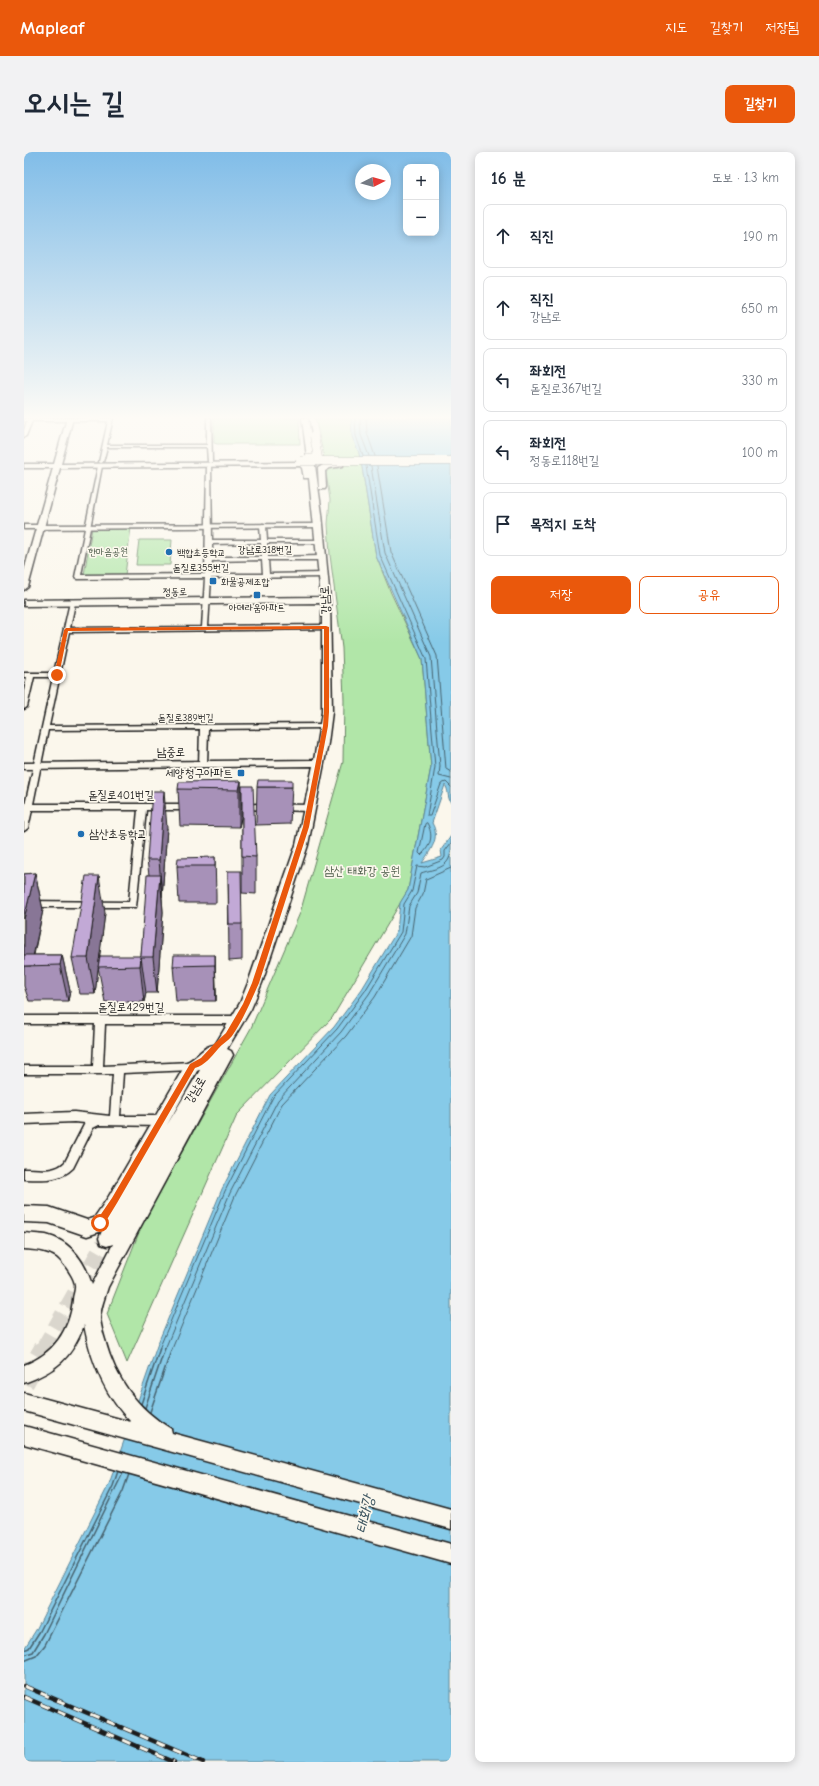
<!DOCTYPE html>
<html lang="ko">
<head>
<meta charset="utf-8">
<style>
  :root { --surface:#fff; --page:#f2f2f3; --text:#1f2937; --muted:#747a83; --line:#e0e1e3; --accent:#ea580c }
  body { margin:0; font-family:"Comic Neue","Poor Story",sans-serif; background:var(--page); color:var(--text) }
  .controls { position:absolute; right:12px; top:12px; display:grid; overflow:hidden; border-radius:8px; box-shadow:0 2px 10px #0003 }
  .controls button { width:36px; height:36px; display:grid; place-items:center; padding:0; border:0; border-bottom:1px solid var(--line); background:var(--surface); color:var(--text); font:20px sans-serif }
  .compass { position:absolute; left:331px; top:12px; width:36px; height:36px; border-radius:50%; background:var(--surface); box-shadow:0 2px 10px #0003; rotate:84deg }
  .stop { position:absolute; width:12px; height:12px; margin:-9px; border:3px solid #ea580c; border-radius:50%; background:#fff }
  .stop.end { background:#ea580c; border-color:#fff; box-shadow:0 1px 4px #0008 }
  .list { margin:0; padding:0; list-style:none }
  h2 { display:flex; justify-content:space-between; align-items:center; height:52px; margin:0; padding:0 16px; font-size:17px }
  h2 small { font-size:13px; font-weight:400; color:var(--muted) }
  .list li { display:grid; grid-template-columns:26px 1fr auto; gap:12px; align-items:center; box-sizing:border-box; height:64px; margin:0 8px 8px; padding:0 8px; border:1px solid var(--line); border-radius:8px }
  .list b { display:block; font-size:15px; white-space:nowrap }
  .list p { margin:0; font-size:13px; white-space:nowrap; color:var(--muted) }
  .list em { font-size:13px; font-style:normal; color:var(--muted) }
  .actions { display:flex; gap:8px; padding:12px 16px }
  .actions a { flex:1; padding:9px 0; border:1px solid var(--accent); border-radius:8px; text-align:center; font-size:14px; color:var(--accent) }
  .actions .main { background:var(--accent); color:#fff }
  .icon { flex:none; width:22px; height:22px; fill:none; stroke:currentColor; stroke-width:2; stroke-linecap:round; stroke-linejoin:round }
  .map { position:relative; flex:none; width:427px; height:1610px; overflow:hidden; border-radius:8px }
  header { display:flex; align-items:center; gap:24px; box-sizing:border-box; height:56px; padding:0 20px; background:var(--accent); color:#fff }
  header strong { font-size:19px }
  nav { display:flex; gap:22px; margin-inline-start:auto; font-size:14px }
  .intro { display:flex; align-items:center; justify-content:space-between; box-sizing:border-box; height:96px; padding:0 24px }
  h1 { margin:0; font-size:28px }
  .button { padding:10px 18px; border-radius:8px; background:var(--accent); color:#fff; font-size:14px; font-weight:700 }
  main { display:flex; gap:24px; padding:0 24px }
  aside { flex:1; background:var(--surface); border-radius:8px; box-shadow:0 2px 10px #0003 }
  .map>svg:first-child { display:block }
  .green { fill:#b1e6a8; stroke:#668162 }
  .water { fill:#86cae8; stroke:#5c8496 }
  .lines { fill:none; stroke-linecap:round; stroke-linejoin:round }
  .shore-far1 { stroke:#46626e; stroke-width:1 }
  .shore { stroke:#46626e; stroke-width:1.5 }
  .secondary-tunnel-far1 { stroke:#dad6cd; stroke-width:16; stroke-dasharray:16 8; stroke-linecap:butt }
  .secondary-tunnel { stroke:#dad6cd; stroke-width:20; stroke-dasharray:20 10; stroke-linecap:butt }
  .minor-casing { stroke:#1c1c1c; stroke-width:3 }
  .tertiary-casing { stroke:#1c1c1c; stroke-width:3 }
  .secondary-casing { stroke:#1c1c1c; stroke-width:3 }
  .minor { fill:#fbf7ec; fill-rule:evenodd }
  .tertiary { fill:#fbf7ec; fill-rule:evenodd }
  .secondary { fill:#fbf7ec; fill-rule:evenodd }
  .rail-casing { stroke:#1c1c1c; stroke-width:4.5 }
  .rail { stroke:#fbf7ec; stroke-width:3; stroke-dasharray:9; stroke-linecap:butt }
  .secondary-bridge-casing { stroke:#1c1c1c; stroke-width:9; stroke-linecap:butt }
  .secondary-bridge { stroke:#fbf7ec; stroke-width:8 }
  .wall { fill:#a791b8; stroke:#1c1c1c }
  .shaded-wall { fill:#887696; stroke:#1c1c1c }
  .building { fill:#c2a9d6; stroke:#1c1c1c }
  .route { fill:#ea580c }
  .poi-dot { fill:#1f6fb2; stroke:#fbf7ec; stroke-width:1.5 }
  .labels { text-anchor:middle; stroke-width:3.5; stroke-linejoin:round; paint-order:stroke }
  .far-street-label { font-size:10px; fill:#1c1c1c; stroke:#fbf7ec }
  .far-park-label { font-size:10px; fill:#495946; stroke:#fbf7ec }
  .far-poi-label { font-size:10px; fill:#1c1c1c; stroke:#fbf7ec; text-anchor:start }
  .street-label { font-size:12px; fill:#1c1c1c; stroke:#fbf7ec }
  .poi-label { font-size:12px; fill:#1c1c1c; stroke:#fbf7ec; text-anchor:end }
  .park-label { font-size:12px; fill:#495946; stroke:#fbf7ec }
  .near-water-label { font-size:16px; font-style:italic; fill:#415963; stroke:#fbf7ec }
</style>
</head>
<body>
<header>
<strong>Mapleaf</strong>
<nav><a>지도</a><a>길찾기</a><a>저장됨</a></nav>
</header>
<div class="intro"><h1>오시는 길</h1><a class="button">길찾기</a></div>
<main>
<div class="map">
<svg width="427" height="1610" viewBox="0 0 427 1610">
  <rect width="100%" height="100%" fill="#fbf7ec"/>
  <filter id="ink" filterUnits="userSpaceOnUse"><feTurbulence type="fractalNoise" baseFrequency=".025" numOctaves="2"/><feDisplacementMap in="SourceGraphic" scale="8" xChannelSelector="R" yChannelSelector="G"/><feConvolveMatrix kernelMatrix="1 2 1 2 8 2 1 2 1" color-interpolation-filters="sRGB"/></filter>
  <g filter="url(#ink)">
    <g class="green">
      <path d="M 190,266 L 275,266 L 276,292 L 193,292 L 190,291 Z"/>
      <path d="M 291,266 L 327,266 L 338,315 L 352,404 L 367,441 L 398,507 L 407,615 L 384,738 L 308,866 L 213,963 L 103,1211 L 83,1162 L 119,1070 L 227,876 L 276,761 L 319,610 L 320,548 L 318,496 L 306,403 L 304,372 L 306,348 L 299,300 Z"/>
      <path d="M 107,375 L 101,423 L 60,423 L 68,376 Z"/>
      <path d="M 115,388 L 148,388 L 146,413 L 112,413 Z"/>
    </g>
    <path class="water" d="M 327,266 L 427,266 L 427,651 C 423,645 425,638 421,633 L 408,671 C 417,686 406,699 398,711 L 418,705 L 417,698 L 427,684 L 427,1610 L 0,1610 L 0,1497 L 12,1478 L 85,1332 L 134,1191 L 198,1037 L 246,943 L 310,875 L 338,837 L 373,779 L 376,751 L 384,738 L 407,615 L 398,507 L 352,404 L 338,315 L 335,301 L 328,285 Z"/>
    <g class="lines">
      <g class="shore-far1">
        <path d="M 331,266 L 332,284 L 339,304"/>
        <path d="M 336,266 L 337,283 L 345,304"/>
        <path d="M 342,266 L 343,281 L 351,304"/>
        <path d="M 342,314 L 356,403 L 402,507 L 411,615 L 403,664 L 406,664 L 417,632 L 422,630 L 427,635"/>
        <path d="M 347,314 L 361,401 L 407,505 L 416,614 L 415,624 L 427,627"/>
        <path d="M 353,314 L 367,400 L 413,504 L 422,617 L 427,620"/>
        <path d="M 403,671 C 410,683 407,694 397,703 L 395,701 L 401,672 Z"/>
        <path d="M 135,1197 L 201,1039 L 249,945 L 313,877 L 341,839 L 377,780 L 380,752 L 388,739 L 393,714 L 401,715 L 419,708 L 421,705 L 421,699 L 427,691"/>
        <path d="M 141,1197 L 206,1041 L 254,948 L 317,880 L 345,842 L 381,782 L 385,754 L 393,741 L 397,721 C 412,716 425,717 427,699"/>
        <path d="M 148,1197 L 211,1044 L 258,952 L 322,884 L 351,845 L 387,784 L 391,756 L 399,742 L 402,727 L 427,716"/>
      </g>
      <g class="shore">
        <path d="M 117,1252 L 136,1196"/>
        <path d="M 121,1256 L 141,1196"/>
        <path d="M 126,1260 L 148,1196"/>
        <path d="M 0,1498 L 5,1496 L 16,1479 L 89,1334 L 94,1319"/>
        <path d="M 0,1503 L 9,1500 L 20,1482 L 99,1321"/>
        <path d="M 0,1509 L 12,1504 L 21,1493 L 99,1339 L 105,1322"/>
      </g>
      <path class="secondary-tunnel-far1" d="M 19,1197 L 83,1086"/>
      <path class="secondary-tunnel" d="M 0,1231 L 20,1196"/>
      <g class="minor-casing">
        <g id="minor">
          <path d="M 9,266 L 89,266 L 83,293 L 183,293 L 183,266 L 187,266 L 188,310 L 186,311 L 184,310 L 183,295 L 83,295 L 79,310 L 77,311 L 75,310 L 84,269 L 8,269 L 2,284 L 0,285 L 0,278 L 3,269 L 0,269 L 0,267 Z"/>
          <path d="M 185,312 L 187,313 L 188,388 L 237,388 L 236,374 L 239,372 L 242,374 L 243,388 L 298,388 L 299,389 L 296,391 L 243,391 L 244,405 L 298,404 L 301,406 L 298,408 L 244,408 L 245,422 L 300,421 L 303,423 L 300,425 L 187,426 L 184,474 L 302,473 L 305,475 L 302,477 L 45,480 L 25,574 L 301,572 L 305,574 L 301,576 L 184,577 L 183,613 L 179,615 L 175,613 L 176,577 L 24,578 L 9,652 L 167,652 L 171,655 L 167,658 L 122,658 L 112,755 L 0,755 L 0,749 L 105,750 L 114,658 L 8,658 L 4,676 L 0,679 L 0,658 L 29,525 L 10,525 L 3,555 L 0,557 L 0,539 L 3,525 L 0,525 L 0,521 L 30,521 L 46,450 L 51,451 L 46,476 L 178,475 L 181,426 L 54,427 L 51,425 L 74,314 L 76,313 L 78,314 L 57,423 L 181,422 L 183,313 ZM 237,391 L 238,405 L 188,405 L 188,392 ZM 238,408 L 239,422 L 187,422 L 188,409 Z"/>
          <path d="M 218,652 L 286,653 L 290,656 L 286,659 L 215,657 L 214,655 Z"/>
          <path d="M 0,864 L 214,864 L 217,865 L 219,868 L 217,871 L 214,872 L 81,872 L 79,914 L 168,910 L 171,911 L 173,914 L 171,917 L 168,918 L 99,921 L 96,964 L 137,964 L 141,966 L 142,969 L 141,972 L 137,974 L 75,973 L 69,976 L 49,1016 C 35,1030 17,1027 0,1027 L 0,1017 C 15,1017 30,1021 41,1010 L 61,971 L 50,970 L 0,972 L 0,962 L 50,960 L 86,964 L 89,922 L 0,922 L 0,914 L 69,914 L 71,872 L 0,872 Z"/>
        </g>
      </g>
      <g class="tertiary-casing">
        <path id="tertiary" d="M 294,372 L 296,373 L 296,375 L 0,377 L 0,373 Z"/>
      </g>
      <g class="secondary-casing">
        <g id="secondary">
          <path d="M 43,266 L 49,266 L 37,312 L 277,310 L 284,313 L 278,266 L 284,266 L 298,362 L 306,448 L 308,560 L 304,591 L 284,693 L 238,831 L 227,857 L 203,897 L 207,899 L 209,903 L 84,1135 C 81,1145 76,1157 76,1167 C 77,1174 79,1182 81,1188 C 91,1226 113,1257 147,1277 L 148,1281 L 427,1357 L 427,1377 L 0,1259 L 0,1241 L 107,1270 C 81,1244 67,1209 60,1173 C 48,1206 32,1219 0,1231 L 0,1213 C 29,1203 46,1178 49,1148 C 49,1143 51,1140 51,1136 C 53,1128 39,1110 33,1105 C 23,1098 11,1098 0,1097 L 0,1081 C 7,1082 15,1082 22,1083 C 47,1089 61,1110 68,1133 L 89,1092 L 83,1094 L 77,1092 L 75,1086 L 78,1079 L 63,1084 L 25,1071 L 0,1070 L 0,1054 L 25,1055 L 63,1068 L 70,1066 L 85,1044 L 163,910 C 173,906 181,892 191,893 L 216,851 L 224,831 L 272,693 L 289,614 L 0,617 L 0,611 L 290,608 L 298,560 L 298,451 L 0,454 L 0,448 L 297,445 L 285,326 L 280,326 L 278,316 L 276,314 L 36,316 L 4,435 L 0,438 L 0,419 L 29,316 L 0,316 L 0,312 L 30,312 ZM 175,918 L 176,918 L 143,973 L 173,919 Z"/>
          <path d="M 316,310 L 319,310 L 319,314 L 306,316 L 301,319 L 302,335 L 301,337 L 295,337 L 294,316 L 301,312 Z"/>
          <path d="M 0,1274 L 427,1392 L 427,1412 L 0,1292 Z"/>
        </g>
      </g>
      <use href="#minor" class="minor"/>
      <use href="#tertiary" class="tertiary"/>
      <use href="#secondary" class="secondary"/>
      <g class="rail-casing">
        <g id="rail">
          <path d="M 0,1534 L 179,1610"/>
          <path d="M 0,1545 L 150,1610"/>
        </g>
      </g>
      <use href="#rail" class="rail"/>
      <g class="secondary-bridge-casing">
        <g id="secondary-bridge">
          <path d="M 283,307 L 294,306 L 290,284"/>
          <path d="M 276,309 L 427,309"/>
        </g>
      </g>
      <use href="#secondary-bridge" class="secondary-bridge"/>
    </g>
    <g class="wall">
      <path d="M 217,629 L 217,666 L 215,675 L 156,674 L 154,637 Z"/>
      <path d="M 218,634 L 232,705 L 232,742 L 218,741 Z"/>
      <path d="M 233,635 L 268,635 L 266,672 L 232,673 Z"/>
      <path d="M 143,676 L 138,745 L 139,760 L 133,841 L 122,841 L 120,850 L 81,850 L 74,815 L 71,842 L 56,842 L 48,806 L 81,761 L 74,814 L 117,804 L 125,723 L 123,708 Z"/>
      <path d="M 191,705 L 192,742 L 192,751 L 155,751 L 153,714 Z"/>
      <path d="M 204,719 L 218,772 L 218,808 L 205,809 Z"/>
      <path d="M 11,721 L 19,758 L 10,803 L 38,803 L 46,839 L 44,849 L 5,849 L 0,834 L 0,722 Z"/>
      <path d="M 191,803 L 192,839 L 192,849 L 152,849 L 149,814 Z"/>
    </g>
    <g class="shaded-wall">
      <path d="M 217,629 L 217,666 L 215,675 L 215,638 Z"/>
      <path d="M 140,639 L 143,676 L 138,745 L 135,708 Z"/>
      <path d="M 11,721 L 19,758 L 7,814 L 0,814 L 0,767 Z"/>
      <path d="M 136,723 L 139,760 L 133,841 L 129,805 Z"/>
      <path d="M 75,724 L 81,761 L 71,842 L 64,806 Z"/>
      <path d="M 38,803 L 46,839 L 44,849 L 36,813 Z"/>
      <path d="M 191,803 L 192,839 L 192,849 L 191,813 Z"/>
      <path d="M 117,805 L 122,841 L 120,850 L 116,814 Z"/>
    </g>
    <g class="building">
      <path d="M 234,628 L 268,628 L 268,635 L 233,635 Z"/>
      <path d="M 217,629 L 215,638 L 154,637 L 155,630 Z"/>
      <path d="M 218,634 L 229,634 L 232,705 L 218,704 Z"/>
      <path d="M 128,639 L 140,639 L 135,708 L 123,708 Z"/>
      <path d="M 191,705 L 191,714 L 153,714 L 154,706 Z"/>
      <path d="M 204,719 L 217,719 L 218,772 L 205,772 Z"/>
      <path d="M 11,721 L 0,767 L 0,722 Z"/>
      <path d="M 123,723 L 136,723 L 129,805 L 117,805 L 116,814 L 74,815 L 76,804 L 117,804 Z"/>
      <path d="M 62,724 L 75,724 L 64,806 L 48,806 Z"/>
      <path d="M 0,803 L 38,803 L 36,813 L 0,814 Z"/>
      <path d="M 150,803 L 191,803 L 191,813 L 149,814 Z"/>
    </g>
  </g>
  <linearGradient id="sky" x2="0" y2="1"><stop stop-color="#81bde8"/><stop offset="0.54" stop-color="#fdfbf6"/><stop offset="1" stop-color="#fdfbf6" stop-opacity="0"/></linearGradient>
  <rect width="427" height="491" fill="url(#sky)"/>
  <path class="route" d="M 302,474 L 305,475 L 305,560 L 304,574 L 285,675 L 235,831 C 227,849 219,868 208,884 C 204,889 198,892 194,897 C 187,905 181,913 171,916 L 93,1051 L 79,1074 L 76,1075 L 72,1071 L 73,1068 L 88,1046 L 166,912 L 177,906 L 191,891 L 202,881 L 219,852 L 228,831 L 279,675 L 299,574 L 300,560 L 300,477 L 44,479 L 35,523 L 33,525 L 30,523 L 40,478 L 42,476 Z"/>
  <g class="poi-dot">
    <circle cx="145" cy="400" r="4"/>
    <rect x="185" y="425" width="8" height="8" rx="2"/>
    <rect x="229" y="439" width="8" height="8" rx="2"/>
    <rect x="213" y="617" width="8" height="8" rx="2"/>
    <circle cx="57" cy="682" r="4"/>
  </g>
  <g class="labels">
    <g class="far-street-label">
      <text x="241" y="401">강남로318번길</text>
      <text x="177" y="419">돋질로355번길</text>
      <text transform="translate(151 439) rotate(-1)" y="4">정동로</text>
      <text x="162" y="569">돋질로389번길</text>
    </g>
    <g class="far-park-label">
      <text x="84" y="403">한마음공원</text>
    </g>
    <g class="far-poi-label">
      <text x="153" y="404">백합초등학교</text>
      <text x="197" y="433">화물공제조합</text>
      <text x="233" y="459" text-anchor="middle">아데라움아파트</text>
    </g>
    <g class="street-label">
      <text transform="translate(301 448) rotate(-93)" y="4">강남로</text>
      <text x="147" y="604">남중로</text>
      <text x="97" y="647">돋질로401번길</text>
      <text x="107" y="859">돋질로429번길</text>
      <text transform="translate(171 938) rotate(-59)" y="4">강남로</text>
    </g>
    <g class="poi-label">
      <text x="209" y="625">세양청구아파트</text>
      <text x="65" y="686" text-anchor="start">삼산초등학교</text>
    </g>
    <g class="park-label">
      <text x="338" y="723">삼산 태화강 공원</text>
    </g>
    <g class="near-water-label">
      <text transform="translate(340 1362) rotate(-77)" y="6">태화강</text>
    </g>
  </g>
</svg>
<div class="controls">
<button>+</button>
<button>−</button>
</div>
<svg class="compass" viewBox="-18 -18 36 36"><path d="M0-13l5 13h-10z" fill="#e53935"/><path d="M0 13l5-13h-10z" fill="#747a83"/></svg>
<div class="stop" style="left:76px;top:1071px"></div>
<div class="stop end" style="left:33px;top:523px"></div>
</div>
<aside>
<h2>16 분<small>도보 · 1.3 km</small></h2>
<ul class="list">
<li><svg class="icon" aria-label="ahead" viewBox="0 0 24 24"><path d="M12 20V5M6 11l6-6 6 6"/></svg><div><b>직진</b></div><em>190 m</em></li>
<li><svg class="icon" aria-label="ahead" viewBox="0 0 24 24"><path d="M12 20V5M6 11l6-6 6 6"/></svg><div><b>직진</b><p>강남로</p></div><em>650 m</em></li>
<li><svg class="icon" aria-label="left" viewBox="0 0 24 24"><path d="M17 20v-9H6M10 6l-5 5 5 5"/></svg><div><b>좌회전</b><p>돋질로367번길</p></div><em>330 m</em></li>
<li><svg class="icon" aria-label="left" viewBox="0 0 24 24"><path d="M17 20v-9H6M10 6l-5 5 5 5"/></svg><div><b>좌회전</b><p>정동로118번길</p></div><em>100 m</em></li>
<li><svg class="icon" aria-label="arrive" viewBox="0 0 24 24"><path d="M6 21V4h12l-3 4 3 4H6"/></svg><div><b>목적지 도착</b></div></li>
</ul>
<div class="actions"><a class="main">저장</a><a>공유</a></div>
</aside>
</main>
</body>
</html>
